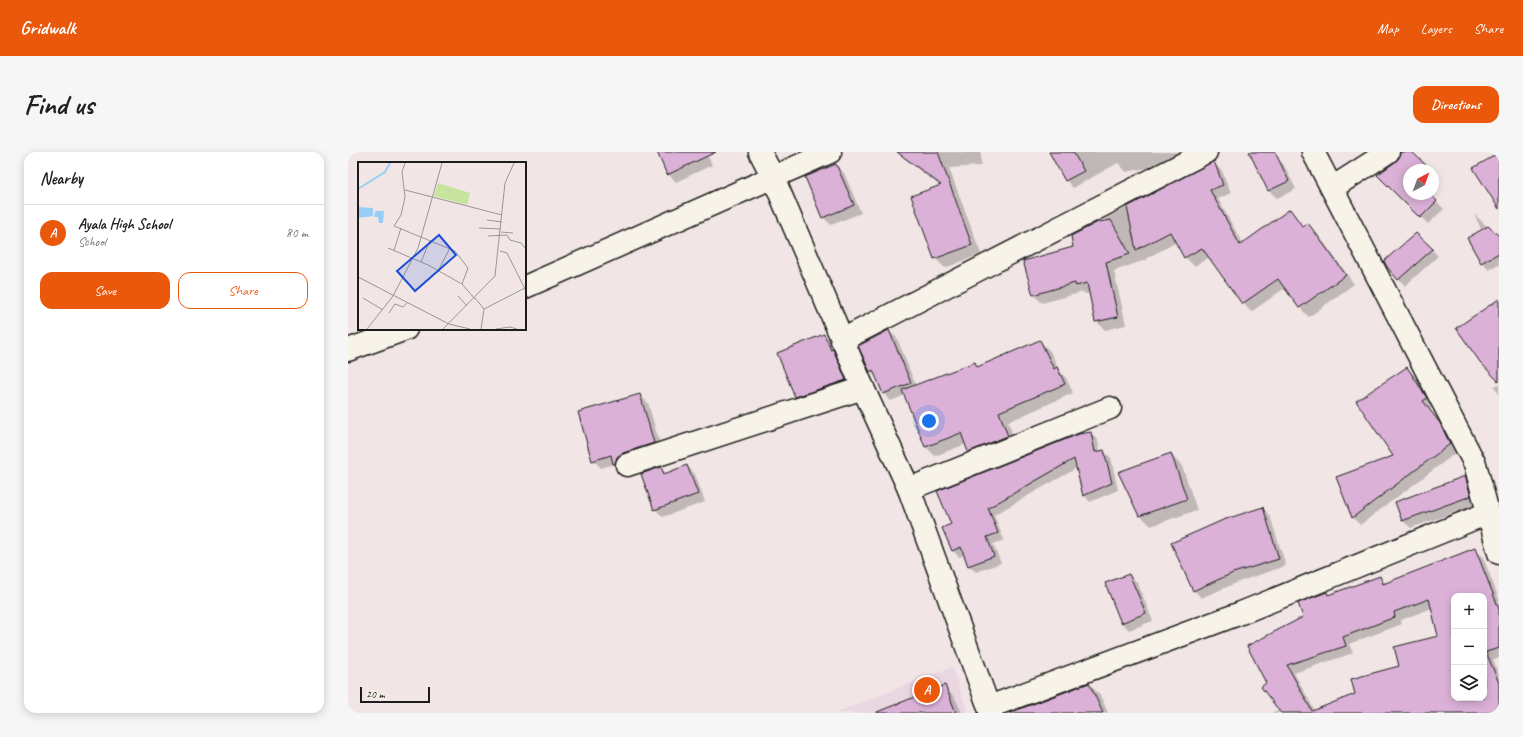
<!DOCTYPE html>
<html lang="en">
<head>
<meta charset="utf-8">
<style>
  :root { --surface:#fff; --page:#f6f6f6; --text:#202124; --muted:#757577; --line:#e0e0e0; --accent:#ea580c }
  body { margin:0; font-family:Caveat,sans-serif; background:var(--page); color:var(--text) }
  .controls { position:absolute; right:12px; bottom:12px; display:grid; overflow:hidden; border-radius:8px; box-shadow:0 2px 10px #0003 }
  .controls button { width:36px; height:36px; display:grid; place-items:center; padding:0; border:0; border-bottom:1px solid var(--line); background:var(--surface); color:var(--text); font:20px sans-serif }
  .compass { position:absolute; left:1055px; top:12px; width:36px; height:36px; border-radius:50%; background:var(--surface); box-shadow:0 2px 10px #0003; rotate:41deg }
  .scale { position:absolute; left:12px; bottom:10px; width:70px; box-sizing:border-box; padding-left:4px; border:2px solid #1c1c1c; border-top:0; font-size:11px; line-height:14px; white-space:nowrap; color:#1c1c1c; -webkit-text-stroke:3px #f7f3e8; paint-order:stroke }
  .you { position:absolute; left:581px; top:269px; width:14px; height:14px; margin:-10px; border:3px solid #fff; border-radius:50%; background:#1a73e8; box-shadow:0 0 0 6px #1a73e833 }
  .badge { display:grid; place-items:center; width:26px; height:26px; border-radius:50%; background:var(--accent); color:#fff; font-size:13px; font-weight:700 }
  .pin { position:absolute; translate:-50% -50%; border:2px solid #fff; box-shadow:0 1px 4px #0006 }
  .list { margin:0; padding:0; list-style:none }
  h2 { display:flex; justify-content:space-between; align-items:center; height:52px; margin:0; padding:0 16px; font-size:17px }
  h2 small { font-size:13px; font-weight:400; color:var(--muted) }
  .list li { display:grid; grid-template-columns:26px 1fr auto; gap:12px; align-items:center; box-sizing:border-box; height:56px; padding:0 16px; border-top:1px solid var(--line) }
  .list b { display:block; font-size:15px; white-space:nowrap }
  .list p { margin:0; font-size:13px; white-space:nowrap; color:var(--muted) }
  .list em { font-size:13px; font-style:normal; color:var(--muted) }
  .actions { display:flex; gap:8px; padding:12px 16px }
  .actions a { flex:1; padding:9px 0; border:1px solid var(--accent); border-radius:12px; text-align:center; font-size:14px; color:var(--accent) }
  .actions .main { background:var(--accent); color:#fff }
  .icon { flex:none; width:22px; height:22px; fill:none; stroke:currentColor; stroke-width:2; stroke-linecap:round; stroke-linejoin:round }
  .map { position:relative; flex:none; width:1151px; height:561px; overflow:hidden; border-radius:12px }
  header { display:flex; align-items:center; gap:24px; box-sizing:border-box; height:56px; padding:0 20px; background:var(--accent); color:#fff }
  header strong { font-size:19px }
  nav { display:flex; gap:22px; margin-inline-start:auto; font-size:14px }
  .intro { display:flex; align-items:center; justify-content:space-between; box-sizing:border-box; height:96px; padding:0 24px }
  h1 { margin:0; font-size:28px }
  .button { padding:10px 18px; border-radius:12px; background:var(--accent); color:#fff; font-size:14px; font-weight:700 }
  main { display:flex; gap:24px; padding:0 24px }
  aside { flex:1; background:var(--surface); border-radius:12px; box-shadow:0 2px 10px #0003 }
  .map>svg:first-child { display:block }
  .built { fill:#ead6e1 }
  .shadow { fill:#0003; fill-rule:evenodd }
  .building { fill:#dbb1d8; stroke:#1c1c1c; fill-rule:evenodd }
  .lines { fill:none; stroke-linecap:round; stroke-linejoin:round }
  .street-casing { stroke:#1c1c1c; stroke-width:25 }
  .street { stroke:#f7f3e8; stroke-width:22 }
  .inset-river { fill:none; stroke:#98cef6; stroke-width:2 }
  .inset-road { fill:none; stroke:#9c9595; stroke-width:1 }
  .view { fill:#1d4ed8; fill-opacity:0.15; stroke:#1d4ed8; stroke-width:2 }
  .inset-edge { fill:none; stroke:#1c1c1c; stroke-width:2 }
</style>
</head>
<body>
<header>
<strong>Gridwalk</strong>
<nav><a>Map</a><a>Layers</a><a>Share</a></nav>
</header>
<div class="intro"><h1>Find us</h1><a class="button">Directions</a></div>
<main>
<aside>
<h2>Nearby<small></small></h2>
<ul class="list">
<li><span class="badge">A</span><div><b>Ayala High School</b><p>School</p></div><em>80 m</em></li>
</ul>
<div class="actions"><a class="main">Save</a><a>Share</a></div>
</aside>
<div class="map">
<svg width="1151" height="561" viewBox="0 0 1151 561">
  <rect width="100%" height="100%" fill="#f1e6e5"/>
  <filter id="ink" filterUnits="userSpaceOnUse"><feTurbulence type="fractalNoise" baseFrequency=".025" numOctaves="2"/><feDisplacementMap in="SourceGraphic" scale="8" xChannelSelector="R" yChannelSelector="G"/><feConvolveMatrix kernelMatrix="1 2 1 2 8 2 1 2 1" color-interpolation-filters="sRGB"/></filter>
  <g filter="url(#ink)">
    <path class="built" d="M 604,515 L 620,561 L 487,561 Z"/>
    <g class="shadow">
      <path d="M 310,0 L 358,0 L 364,13 L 328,30 L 320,22 Z"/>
      <path d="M 550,0 L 633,0 L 633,14 L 601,16 L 633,102 L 597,116 L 587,106 L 592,34 L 557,7 Z"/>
      <path d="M 709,0 L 852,0 L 835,9 L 778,20 L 770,11 L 725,36 L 718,28 L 704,3 Z"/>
      <path d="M 1053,0 L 1063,0 L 1081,18 L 1061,18 L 1061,42 L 1081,42 L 1096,57 L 1080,72 L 1030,22 L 1052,7 Z"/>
      <path d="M 929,6 L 936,13 L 948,37 L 929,46 L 921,39 L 912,21 Z"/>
      <path d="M 865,11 L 874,19 L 883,41 L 870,47 L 895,92 L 942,58 L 956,75 L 960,73 L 969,81 L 1006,132 L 961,165 L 952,156 L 937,136 L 903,160 L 895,151 L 862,105 L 846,114 L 837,105 L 829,90 L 799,106 L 800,107 L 766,119 L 778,173 L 757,178 L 748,169 L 742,141 L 737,142 L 735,140 L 694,151 L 686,143 L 726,96 L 758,70 L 757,67 Z"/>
      <path d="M 488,13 L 496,21 L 513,61 L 483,73 L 475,65 Z"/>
      <path d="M 1126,62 L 1151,86 L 1151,115 L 1150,113 L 1141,118 L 1134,110 L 1134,79 Z"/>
      <path d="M 1068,82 L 1090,104 L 1057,134 L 1051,127 Z"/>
      <path d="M 541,179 L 549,186 L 568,234 L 627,211 L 631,216 L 692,189 L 702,199 L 711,218 L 718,226 L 725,241 L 660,270 L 669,293 L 630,309 L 621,299 L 618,292 L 587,304 L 578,295 L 557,243 L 543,249 L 535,241 L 530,226 L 522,219 Z"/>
      <path d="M 475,183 L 483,190 L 488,202 L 492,206 L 505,236 L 456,252 L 448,244 Z"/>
      <path d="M 1059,216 L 1067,224 L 1086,254 L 1082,257 L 1099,280 L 1109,300 L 1012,373 L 1005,366 L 989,326 L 1046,304 Z"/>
      <path d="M 1151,232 L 1151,243 L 1146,234 Z"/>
      <path d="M 292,243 L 300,251 L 314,299 L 274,319 L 266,312 L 253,316 L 245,308 Z"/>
      <path d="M 743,281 L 750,288 L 752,300 L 756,299 L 763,306 L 770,338 L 742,350 L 736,343 L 729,316 L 646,363 L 656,388 L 645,392 L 653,411 L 628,420 L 621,414 L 617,403 L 611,405 L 604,398 L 605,373 Z"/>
      <path d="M 823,303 L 834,314 L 849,358 L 803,374 L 792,363 Z"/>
      <path d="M 339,314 L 347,322 L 357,350 L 315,365 L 307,357 L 313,316 L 319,322 Z"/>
      <path d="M 1116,326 L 1124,333 L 1130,352 L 1063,376 L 1055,369 L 1048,351 Z"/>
      <path d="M 914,356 L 922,364 L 938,414 L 893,429 L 853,446 L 846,438 Z"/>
      <path d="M 1127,397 L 1135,405 L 1151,447 L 1151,506 L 1145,507 L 1151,523 L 1151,561 L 924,561 L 931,557 L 919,531 L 956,466 L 979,441 L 982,444 L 1032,425 L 1039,432 ZM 1106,444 L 1136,444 L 1136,546 L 1106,546 ZM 1084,456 L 1092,484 L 1053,514 L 1008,543 L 967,559 L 946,521 L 1005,501 L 1001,492 L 1054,472 L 1053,468 Z"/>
      <path d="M 781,423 L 789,430 L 805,469 L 781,478 L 774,471 Z"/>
      <path d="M 741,532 L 752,543 L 760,561 L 667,561 Z"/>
      <path d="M 596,534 L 607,546 L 614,561 L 543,561 Z"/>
    </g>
    <g class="building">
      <path d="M 309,0 L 368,0 L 319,23 Z"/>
      <path d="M 549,0 L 590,0 L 624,93 L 586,107 L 563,44 L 593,33 Z"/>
      <path d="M 701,0 L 725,0 L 736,19 L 717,29 Z"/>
      <path d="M 901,0 L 927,0 L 941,29 L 920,39 Z"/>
      <path d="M 1052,0 L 1064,0 L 1078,13 L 1073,18 L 1061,18 L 1061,42 L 1082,42 L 1089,49 L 1072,66 L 1029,23 L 1047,10 L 1051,6 Z"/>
      <path d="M 1151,1 L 1151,57 L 1125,16 Z"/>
      <path d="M 866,9 L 875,33 L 862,38 L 892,93 L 942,57 L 955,75 L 960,71 L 998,123 L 951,156 L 930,127 L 894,152 L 854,96 L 836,106 L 822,80 L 788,98 L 779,55 Z"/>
      <path d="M 488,12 L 506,53 L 474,66 L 457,25 Z"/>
      <path d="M 763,68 L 782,102 L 758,110 L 770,165 L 747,170 L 739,131 L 728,134 L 727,131 L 685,143 L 675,109 L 725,95 L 723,84 L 750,70 Z"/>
      <path d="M 1140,74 L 1151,84 L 1151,101 L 1133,111 L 1119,86 Z"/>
      <path d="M 1068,81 L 1085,97 L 1050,128 L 1039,115 L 1036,109 Z"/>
      <path d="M 1151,147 L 1151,230 L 1132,210 L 1108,176 Z"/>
      <path d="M 541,178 L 563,231 L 535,242 L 525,218 L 522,220 L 510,194 Z"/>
      <path d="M 476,182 L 483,198 L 485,197 L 498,228 L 447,245 L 429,201 Z"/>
      <path d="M 692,188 L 706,217 L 709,215 L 717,232 L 651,260 L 660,284 L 620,300 L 613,281 L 577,295 L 554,238 L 627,210 L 629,215 Z"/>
      <path d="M 1059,215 L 1079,246 L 1075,249 L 1092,271 L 1102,292 L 1004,366 L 988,325 L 1045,304 L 1008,249 Z"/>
      <path d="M 292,242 L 306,291 L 275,301 L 269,305 L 267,312 L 265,312 L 263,303 L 244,309 L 230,260 Z"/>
      <path d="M 743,280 L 747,300 L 756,298 L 764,331 L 735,344 L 726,307 L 640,356 L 650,381 L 639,385 L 646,404 L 620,414 L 613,395 L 604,399 L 594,376 L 603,372 L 589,339 L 731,282 Z"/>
      <path d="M 823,301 L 839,347 L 791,364 L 770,320 Z"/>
      <path d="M 339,313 L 350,342 L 306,358 L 293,322 L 313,315 L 316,322 Z"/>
      <path d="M 1117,324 L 1123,344 L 1054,369 L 1047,350 Z"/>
      <path d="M 915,355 L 931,407 L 885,421 L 845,439 L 823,391 L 875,368 Z"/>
      <path d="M 1127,396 L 1151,457 L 1151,496 L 1138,500 L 1151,531 L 1151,561 L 933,561 L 913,535 L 918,531 L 899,494 L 955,465 L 950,451 L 979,440 L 980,443 L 1032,424 L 1035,432 ZM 1106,444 L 1136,444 L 1136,546 L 1106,546 ZM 1081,447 L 1090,484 L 1046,495 L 1051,514 L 1003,527 L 1007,542 L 964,559 L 939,513 L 998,494 L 995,485 L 1047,465 L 1046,460 Z"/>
      <path d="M 781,422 L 798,461 L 773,471 L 757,431 Z"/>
      <path d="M 741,531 L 755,561 L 661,561 Z"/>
      <path d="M 597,533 L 608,561 L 529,561 L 529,560 Z"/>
    </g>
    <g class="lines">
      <g class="street-casing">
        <g id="street">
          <path d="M 412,0 L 425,25 L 515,236 L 561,337 L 643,561"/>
          <path d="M 965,0 L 1127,312 L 1151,401"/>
          <path d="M 984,36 L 1040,0"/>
          <path d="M 177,135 L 482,0"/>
          <path d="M 494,188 L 858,0"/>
          <path d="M 0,198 L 58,177"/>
          <path d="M 279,313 L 515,236"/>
          <path d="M 561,337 L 762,256"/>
          <path d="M 641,555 L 893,461 L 1140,361"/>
        </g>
      </g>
      <use href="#street" class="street"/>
    </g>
  </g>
  <g transform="translate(10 10)">
    <rect width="168" height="168" fill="#f1e6e5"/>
    <path d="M 80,21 L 112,31 L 109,43 L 76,34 Z" fill="#c6e49b"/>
    <path d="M 0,45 L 15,46 L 15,54 L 0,56 ZM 17,49 L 26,49 L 25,61 L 21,61 L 20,55 L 16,55 Z" fill="#98cef6"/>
    <path class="inset-river" d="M 0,27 L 27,10 L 32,1"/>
    <path class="inset-road" d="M 47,1 L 44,10 L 47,35 L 43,53 L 36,64 L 97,89 L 110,106 L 104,122M 47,28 L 144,53M 129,58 L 144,60M 121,66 L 143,67M 143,70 L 155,71M 130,74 L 149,73 L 152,78 L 163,81 L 168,87M 30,86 L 70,103 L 104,122 L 117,137M 36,88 L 43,66M 142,89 L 149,91 L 168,129M 63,100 L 72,78M 80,109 L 92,86M 0,115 L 91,162 L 112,167M 100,134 L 109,144M 5,136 L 25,148M 117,136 L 126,147 L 123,167M 126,147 L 167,126M 31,151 L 37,142 L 45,145 L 49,141M 9,167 L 35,134 L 60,86 L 84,1M 85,167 L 137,114 L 147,21 L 156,1M 138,167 L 152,165 L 159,167"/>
    <path class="view" d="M 81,73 L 98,93 L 57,129 L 39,109 Z"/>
    <rect width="168" height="168" class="inset-edge"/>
  </g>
</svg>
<div class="controls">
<button>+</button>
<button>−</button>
<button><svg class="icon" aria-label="layers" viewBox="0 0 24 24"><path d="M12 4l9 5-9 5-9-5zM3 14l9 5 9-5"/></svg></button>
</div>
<svg class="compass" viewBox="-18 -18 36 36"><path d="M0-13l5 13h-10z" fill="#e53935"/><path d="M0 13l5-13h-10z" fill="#757577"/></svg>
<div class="scale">20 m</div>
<div class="you"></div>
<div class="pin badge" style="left:579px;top:538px">A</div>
</div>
</main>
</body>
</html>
